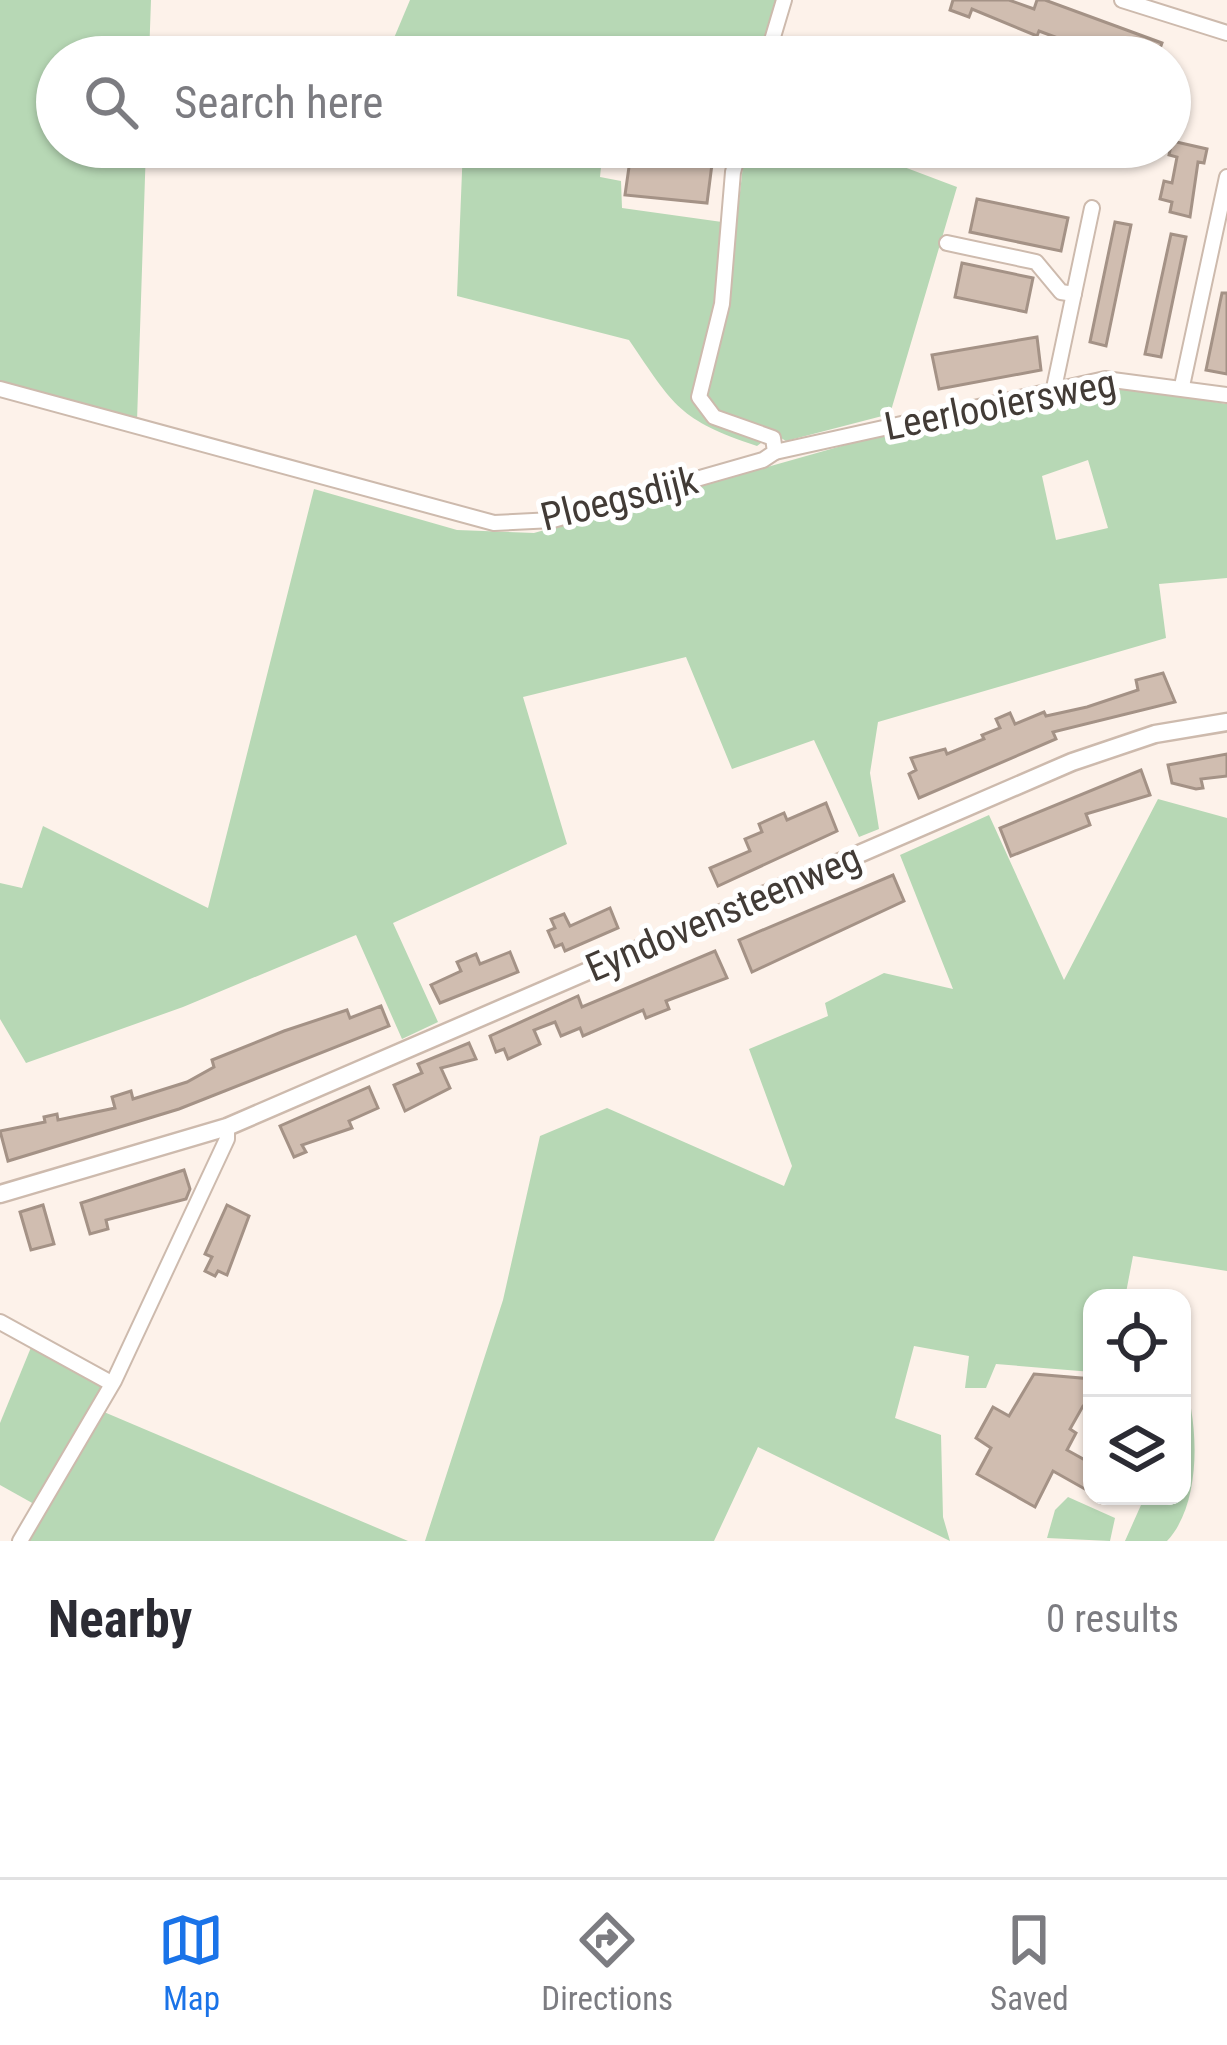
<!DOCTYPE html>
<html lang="en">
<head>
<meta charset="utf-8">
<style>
  :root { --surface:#fff; --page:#f2f2f3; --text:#2b2b33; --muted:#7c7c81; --line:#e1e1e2; --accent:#1a73e8 }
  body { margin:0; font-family:"Roboto Condensed",sans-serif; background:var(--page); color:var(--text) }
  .controls { position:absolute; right:36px; bottom:36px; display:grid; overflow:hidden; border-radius:24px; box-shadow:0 3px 9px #0004 }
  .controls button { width:108px; height:108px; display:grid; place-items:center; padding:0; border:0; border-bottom:3px solid var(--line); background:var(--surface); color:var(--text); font:60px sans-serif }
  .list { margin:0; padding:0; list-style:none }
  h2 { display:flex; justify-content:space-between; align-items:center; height:156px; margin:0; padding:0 48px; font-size:51px }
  h2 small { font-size:39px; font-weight:400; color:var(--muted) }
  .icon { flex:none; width:66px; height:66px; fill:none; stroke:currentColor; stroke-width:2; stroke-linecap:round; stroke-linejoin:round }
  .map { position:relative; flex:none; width:1227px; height:1541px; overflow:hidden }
  .search { position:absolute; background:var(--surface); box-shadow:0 3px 9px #0004; left:36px; right:36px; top:36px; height:132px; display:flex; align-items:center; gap:30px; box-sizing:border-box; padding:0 42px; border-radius:66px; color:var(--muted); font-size:45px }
  .sheet { height:336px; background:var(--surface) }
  nav { display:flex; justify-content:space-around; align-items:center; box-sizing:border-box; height:168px; border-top:3px solid var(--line); background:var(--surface); font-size:33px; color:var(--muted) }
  nav a { display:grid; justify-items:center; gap:6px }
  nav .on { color:var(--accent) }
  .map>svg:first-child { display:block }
  .green { fill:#b7d8b5; fill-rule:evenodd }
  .building { fill:#d0bdb0; stroke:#a49286; stroke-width:3 }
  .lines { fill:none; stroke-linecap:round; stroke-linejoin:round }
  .minor-casing { stroke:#cdbaad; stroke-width:18 }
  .tertiary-casing { stroke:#cdbaad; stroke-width:21 }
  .minor { stroke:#fff; stroke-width:14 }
  .tertiary { stroke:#fff; stroke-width:16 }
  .labels { text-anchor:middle; stroke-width:10; stroke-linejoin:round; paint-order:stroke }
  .street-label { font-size:39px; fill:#423b36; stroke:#fff }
</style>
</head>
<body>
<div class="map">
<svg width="1227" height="1541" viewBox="0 0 1227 1541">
  <rect width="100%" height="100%" fill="#fdf2ea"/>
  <g class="green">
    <path d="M 0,0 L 151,0 L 149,57 L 57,57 L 57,147 L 146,147 L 137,421 L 0,383 Z"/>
    <path d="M 410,0 L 779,0 L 761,57 L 386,57 Z"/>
    <path d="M 463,147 L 603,147 L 600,177 L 621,181 L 622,208 L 722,222 L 713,327 L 693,396 L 711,420 L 765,440 L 757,446 C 679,420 674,406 629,340 L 457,296 Z"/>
    <path d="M 745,147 L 851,147 L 957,187 L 890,414 L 786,441 C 759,423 724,422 704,396 L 726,320 Z"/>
    <path d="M 1129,388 L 1227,404 L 1227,578 L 1159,584 L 1166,638 L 878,722 L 870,773 L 879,829 L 859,837 L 814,740 L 732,769 L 686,657 L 523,697 L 567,844 L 393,923 L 438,1022 L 402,1039 L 356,935 L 183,1007 L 26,1063 L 0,1019 L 0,883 L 22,888 L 43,826 L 208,908 L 314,489 L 457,530 L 534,533 L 891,432 ZM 1088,460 L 1108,528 L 1056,540 L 1042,476 Z"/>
    <path d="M 1158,799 L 1227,818 L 1227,1271 L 1133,1256 L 1125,1298 L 1092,1298 L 1092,1372 L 996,1364 L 986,1388 L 965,1388 L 969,1356 L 914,1346 L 895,1418 L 941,1435 L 943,1517 L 950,1541 L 758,1447 L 714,1541 L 425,1541 L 503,1300 L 540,1136 L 607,1108 L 784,1186 L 792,1166 L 749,1049 L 828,1016 L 825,1003 L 884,973 L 953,989 L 900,855 L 989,815 L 1064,980 Z"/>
    <path d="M 32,1345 L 101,1384 L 103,1393 L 34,1504 L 0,1485 L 0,1423 Z"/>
    <path d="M 1182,1374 C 1199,1419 1203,1503 1167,1541 L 1125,1541 L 1145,1496 L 1182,1496 Z"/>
    <path d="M 104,1412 L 408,1541 L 28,1541 Z"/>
    <path d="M 1068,1497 L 1115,1518 L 1110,1541 L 1047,1538 L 1055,1510 Z"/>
  </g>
  <g class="building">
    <path d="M 953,0 L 1009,0 L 1034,9 L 1037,0 L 1045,0 L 1162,43 L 1157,57 L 1096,57 L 1100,48 L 1072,38 L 1071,43 L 1039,31 L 1037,36 L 972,9 L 969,17 L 950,10 Z"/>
    <path d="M 1172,141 L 1207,149 L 1204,163 L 1198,162 L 1190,217 L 1170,212 L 1172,202 L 1160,199 L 1164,181 L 1172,183 L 1177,157 L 1169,155 Z"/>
    <path d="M 631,153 L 712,164 L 707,203 L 625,195 Z"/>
    <path d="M 977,199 L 1068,218 L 1061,251 L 970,232 Z"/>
    <path d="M 1115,222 L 1131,225 L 1106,346 L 1090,342 Z"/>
    <path d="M 1171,234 L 1186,237 L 1161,357 L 1145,354 Z"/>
    <path d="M 962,263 L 1033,278 L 1026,312 L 955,297 Z"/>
    <path d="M 1222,293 L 1227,293 L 1227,374 L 1206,370 Z"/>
    <path d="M 1037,337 L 1041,370 L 939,389 L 932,355 Z"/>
    <path d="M 1163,673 L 1175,702 L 1053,732 L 1056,739 L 919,798 L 909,774 L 916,770 L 911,758 L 945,749 L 947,754 L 984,739 L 982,735 L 1000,728 L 996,719 L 1010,713 L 1015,724 L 1044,712 L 1046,716 L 1087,707 L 1138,690 L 1136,680 Z"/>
    <path d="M 1227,754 L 1227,776 L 1201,779 L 1203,788 L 1196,789 L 1172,783 L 1168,765 Z"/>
    <path d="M 1141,770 L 1150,795 L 1086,814 L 1090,825 L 1011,856 L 1000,828 Z"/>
    <path d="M 826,803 L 837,831 L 718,886 L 710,868 L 750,851 L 745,839 L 762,832 L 759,824 L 784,813 L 787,820 Z"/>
    <path d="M 893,875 L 904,901 L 752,972 L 739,940 Z"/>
    <path d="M 610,908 L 618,928 L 565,951 L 562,944 L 555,947 L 548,931 L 555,928 L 551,919 L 564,914 L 570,926 Z"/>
    <path d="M 715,951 L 727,978 L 666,1001 L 669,1009 L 646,1018 L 643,1010 L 583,1036 L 580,1028 L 561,1036 L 555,1022 L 534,1030 L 540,1044 L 508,1059 L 504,1049 L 496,1052 L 490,1036 L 578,996 L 582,1007 Z"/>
    <path d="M 510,952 L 518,972 L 440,1003 L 431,985 L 461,971 L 457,962 L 476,954 L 480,964 Z"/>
    <path d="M 381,1006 L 389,1026 L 179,1109 L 8,1161 L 0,1131 L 45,1122 L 44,1117 L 57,1114 L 58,1120 L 115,1108 L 112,1097 L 131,1091 L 133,1099 L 187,1082 L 214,1067 L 212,1060 L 284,1031 L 347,1010 L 350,1018 Z"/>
    <path d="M 469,1043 L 476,1059 L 441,1068 L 450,1088 L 405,1111 L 394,1085 L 422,1073 L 418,1064 Z"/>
    <path d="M 369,1087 L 378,1108 L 349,1121 L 352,1128 L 302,1145 L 306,1152 L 294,1157 L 280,1126 Z"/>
    <path d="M 184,1170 L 190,1189 L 186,1199 L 106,1220 L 108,1229 L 90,1234 L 81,1203 Z"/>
    <path d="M 43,1205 L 54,1244 L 31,1250 L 20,1212 Z"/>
    <path d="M 227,1205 L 249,1216 L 227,1275 L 218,1271 L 215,1276 L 205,1271 L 212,1257 L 205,1254 Z"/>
    <path d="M 1034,1374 L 1092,1379 L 1092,1407 L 1083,1406 L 1070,1429 L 1076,1433 L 1067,1450 L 1092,1464 L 1092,1493 L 1053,1471 L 1035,1507 L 977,1474 L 991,1448 L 976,1438 L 993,1407 L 1009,1416 Z"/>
  </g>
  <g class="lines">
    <g class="minor-casing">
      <g id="minor">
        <path d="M 1122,0 L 1227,33"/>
        <path d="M 767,57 L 784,0"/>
        <path d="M 947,243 L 1036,262 L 1061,292 L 1074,294"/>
        <path d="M 1182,386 L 1227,177"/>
        <path d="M 1054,388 L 1092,208"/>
        <path d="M 0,389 L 494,523 L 553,520 L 763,460 L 775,452 L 773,438 L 714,417 L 699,397 L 722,304 L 733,172 L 740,147"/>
        <path d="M 775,452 L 1105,379 L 1227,395"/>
        <path d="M 0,1322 L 111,1383"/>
        <path d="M 20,1541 L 114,1381 L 227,1139 L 227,1127"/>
      </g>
    </g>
    <g class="tertiary-casing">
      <path id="tertiary" d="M 0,1194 L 227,1127 L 1072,762 L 1155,734 L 1227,722"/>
    </g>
    <use href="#minor" class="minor"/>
    <use href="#tertiary" class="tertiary"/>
  </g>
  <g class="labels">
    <g class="street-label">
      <text transform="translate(1000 404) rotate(-11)" y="14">Leerlooiersweg</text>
      <text transform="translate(619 498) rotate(-14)" y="14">Ploegsdijk</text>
      <text transform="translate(723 912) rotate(-23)" y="14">Eyndovensteenweg</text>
    </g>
  </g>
</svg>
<div class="controls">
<button><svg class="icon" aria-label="locate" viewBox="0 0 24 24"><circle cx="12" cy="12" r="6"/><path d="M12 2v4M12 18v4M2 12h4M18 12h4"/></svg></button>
<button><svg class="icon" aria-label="layers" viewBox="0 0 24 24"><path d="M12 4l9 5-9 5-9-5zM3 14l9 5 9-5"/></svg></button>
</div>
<div class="search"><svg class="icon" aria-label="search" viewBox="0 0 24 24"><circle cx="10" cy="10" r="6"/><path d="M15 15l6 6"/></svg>Search here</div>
</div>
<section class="sheet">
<h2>Nearby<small>0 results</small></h2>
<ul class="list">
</ul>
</section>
<nav>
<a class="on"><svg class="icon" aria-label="map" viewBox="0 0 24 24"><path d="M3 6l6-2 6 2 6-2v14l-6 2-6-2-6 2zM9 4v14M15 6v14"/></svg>Map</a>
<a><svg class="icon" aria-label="directions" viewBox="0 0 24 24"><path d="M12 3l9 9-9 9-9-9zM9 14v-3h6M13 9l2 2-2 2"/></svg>Directions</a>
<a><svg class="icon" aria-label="saved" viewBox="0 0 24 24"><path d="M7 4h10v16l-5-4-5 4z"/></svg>Saved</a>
</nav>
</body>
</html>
